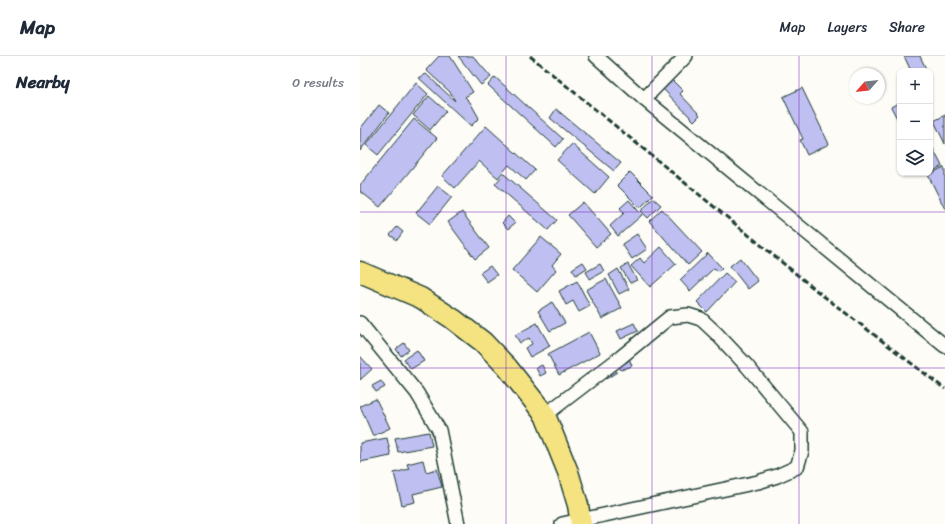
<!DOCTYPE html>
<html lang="en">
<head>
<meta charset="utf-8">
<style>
  :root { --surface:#fff; --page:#f2f2f3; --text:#1f2937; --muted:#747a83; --line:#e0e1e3 }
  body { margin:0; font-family:Sriracha,sans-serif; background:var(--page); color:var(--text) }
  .controls { position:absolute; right:12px; top:12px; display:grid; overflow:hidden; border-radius:8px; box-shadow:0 1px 3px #0004 }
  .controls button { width:36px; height:36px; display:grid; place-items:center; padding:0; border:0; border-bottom:1px solid var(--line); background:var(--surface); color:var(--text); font:20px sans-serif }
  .compass { position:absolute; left:489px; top:12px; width:36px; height:36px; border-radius:50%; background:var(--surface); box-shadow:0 1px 3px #0004; rotate:243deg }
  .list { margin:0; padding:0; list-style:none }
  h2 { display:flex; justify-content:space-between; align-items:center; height:52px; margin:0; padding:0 16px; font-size:17px }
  h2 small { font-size:13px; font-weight:400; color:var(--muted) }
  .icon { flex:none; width:22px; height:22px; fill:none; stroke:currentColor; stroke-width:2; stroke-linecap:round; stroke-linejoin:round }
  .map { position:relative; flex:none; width:585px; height:468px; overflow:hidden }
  header { display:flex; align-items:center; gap:24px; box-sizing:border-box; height:56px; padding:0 20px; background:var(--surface); border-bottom:1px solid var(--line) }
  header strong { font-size:19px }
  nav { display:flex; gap:22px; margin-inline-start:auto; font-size:14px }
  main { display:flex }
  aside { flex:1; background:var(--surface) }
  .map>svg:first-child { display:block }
  .building { fill:#bfbff1; stroke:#1f3d34 }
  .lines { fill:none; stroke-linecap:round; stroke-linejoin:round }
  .minor-casing { stroke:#1f3d34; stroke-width:16 }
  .highway-casing { stroke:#1f3d34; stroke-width:23 }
  .minor { stroke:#fdfcf7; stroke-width:13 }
  .highway { stroke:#f5e382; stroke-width:20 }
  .rail { stroke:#1f3d34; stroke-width:3; stroke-dasharray:6 3; stroke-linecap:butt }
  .grid { fill:none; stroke:#7b2cbf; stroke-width:1; stroke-opacity:0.55 }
</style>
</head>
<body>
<header>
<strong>Map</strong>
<nav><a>Map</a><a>Layers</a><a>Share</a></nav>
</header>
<main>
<aside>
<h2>Nearby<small>0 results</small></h2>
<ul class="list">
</ul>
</aside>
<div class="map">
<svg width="585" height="468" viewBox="0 0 585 468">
  <rect width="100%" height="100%" fill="#fdfcf7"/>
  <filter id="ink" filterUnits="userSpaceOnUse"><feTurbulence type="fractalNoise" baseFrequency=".025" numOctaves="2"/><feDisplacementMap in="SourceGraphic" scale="8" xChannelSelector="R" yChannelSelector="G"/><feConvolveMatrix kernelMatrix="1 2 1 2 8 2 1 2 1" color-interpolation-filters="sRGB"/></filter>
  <g filter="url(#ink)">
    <g class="building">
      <path d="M 79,0 L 90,0 L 113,36 L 105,41 L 110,46 L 119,62 L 111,70 L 59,22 L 66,18 L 95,45 L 90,36 L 66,14 Z"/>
      <path d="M 98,0 L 113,0 L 131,21 L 121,29 Z"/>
      <path d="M 544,0 L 560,0 L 567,15 L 551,15 Z"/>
      <path d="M 135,21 L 203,83 L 196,91 L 128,29 Z"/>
      <path d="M 312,24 L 323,35 L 320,38 L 340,59 L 334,65 L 303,33 Z"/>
      <path d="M 56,27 L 68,38 L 18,99 L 6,89 Z"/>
      <path d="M 442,32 L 469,88 L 447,99 L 440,84 L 443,83 L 423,41 Z"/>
      <path d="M 69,40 L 86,55 L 70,74 L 53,59 Z"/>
      <path d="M 540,46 L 540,68 L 531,51 Z"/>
      <path d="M 19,49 L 29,57 L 0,95 L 0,73 Z"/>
      <path d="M 196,53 L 261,107 L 254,115 L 190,62 Z"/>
      <path d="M 585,59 L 585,88 L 574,65 Z"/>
      <path d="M 54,63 L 77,82 L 20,151 L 0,135 L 0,129 Z"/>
      <path d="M 126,70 L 175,114 L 166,124 L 149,109 L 138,122 L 119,105 L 95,132 L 82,120 Z"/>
      <path d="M 570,87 L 582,110 L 570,117 Z"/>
      <path d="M 212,88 L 249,121 L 235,138 L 197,104 Z"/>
      <path d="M 584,111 L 585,114 L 585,153 L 568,119 Z"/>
      <path d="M 270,116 L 293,139 L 280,152 L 257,129 Z"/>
      <path d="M 144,118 L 197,164 L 188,174 L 135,128 Z"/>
      <path d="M 78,130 L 92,141 L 70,168 L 56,157 Z"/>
      <path d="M 293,142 L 301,149 L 288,162 L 281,155 Z"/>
      <path d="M 269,144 L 282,159 L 258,180 L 250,170 L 264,157 L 260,152 Z"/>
      <path d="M 223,146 L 251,178 L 236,191 L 208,159 Z"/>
      <path d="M 302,153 L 342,196 L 328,209 L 289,165 Z"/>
      <path d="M 102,156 L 129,192 L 115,203 L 88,166 Z"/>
      <path d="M 148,160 L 155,167 L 148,173 L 142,167 Z"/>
      <path d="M 37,171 L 43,176 L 37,184 L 30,179 Z"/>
      <path d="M 277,178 L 287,193 L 272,203 L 262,188 Z"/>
      <path d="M 181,181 L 201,198 L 192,209 L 196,214 L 177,236 L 152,214 Z"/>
      <path d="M 301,191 L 316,208 L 290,231 L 271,210 L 280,202 L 284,207 Z"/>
      <path d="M 348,197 L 362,212 L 358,215 L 354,212 L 330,235 L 320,224 Z"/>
      <path d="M 380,202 L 398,225 L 388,233 L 370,210 Z"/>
      <path d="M 223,206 L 227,212 L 216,219 L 212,213 Z"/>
      <path d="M 240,208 L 244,215 L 230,223 L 226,216 Z"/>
      <path d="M 268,208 L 277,224 L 270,227 L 261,212 Z"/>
      <path d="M 130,210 L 137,219 L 127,226 L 120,217 Z"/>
      <path d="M 258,213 L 269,233 L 259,238 L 249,219 Z"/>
      <path d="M 365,217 L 375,226 L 347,256 L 337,246 Z"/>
      <path d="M 246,223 L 262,252 L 242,263 L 226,234 Z"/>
      <path d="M 217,225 L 230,250 L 219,256 L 213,245 L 206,249 L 199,235 Z"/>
      <path d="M 192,246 L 205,267 L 190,275 L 178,255 Z"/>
      <path d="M 177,267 L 190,290 L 170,301 L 165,292 L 172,288 L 169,282 L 160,287 L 155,279 Z"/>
      <path d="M 274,267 L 278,275 L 261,283 L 257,275 Z"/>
      <path d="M 229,276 L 240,297 L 199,319 L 188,298 Z"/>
      <path d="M 44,287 L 49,294 L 41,300 L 36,293 Z"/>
      <path d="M 57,294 L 64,305 L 51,313 L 44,303 Z"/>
      <path d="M 0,300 L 12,313 L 0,324 Z"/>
      <path d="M 269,302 L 272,310 L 261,314 L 257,307 Z"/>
      <path d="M 182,309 L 186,317 L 180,320 L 176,312 Z"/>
      <path d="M 253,311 L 257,316 L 246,323 L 242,318 Z"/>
      <path d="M 21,325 L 25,331 L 16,336 L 12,330 Z"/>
      <path d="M 16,343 L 30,372 L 13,380 L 0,350 Z"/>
      <path d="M 69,376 L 72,390 L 38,396 L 35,382 Z"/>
      <path d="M 27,382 L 31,400 L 0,406 L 0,387 Z"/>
      <path d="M 63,404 L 66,416 L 77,413 L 82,431 L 53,438 L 55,446 L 42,449 L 34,417 L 49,413 L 47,408 Z"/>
    </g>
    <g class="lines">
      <g class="minor-casing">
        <g id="minor">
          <path d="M 236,0 L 284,43 L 585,290"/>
          <path d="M 284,43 L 326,0"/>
          <path d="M 0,267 L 57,337 L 79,374 L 98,468"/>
          <path d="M 185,359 L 261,301 L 310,261 L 328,259 L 341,263 L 356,277 L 387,310 L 442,376 L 442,395 L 437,411 L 417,420 L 398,426 L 202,468"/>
        </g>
      </g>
      <g class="highway-casing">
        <path id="highway" d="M 0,216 L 61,242 L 93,263 L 123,286 L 147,311 L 185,359 L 208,416 L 218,449 L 221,468"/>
      </g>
      <use href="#minor" class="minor"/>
      <use href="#highway" class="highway"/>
      <path class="rail" d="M 170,0 L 457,235 L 585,333"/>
    </g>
  </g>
  <path class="grid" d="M 146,0 L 146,468M 292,0 L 292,468M 439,0 L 439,468M 0,156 L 585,156M 0,312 L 585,312"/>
</svg>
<div class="controls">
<button>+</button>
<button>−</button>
<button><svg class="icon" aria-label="layers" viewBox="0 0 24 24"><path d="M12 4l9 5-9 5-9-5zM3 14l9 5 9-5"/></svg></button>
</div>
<svg class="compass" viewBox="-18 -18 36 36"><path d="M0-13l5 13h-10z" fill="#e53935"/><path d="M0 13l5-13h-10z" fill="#747a83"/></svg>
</div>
</main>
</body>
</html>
